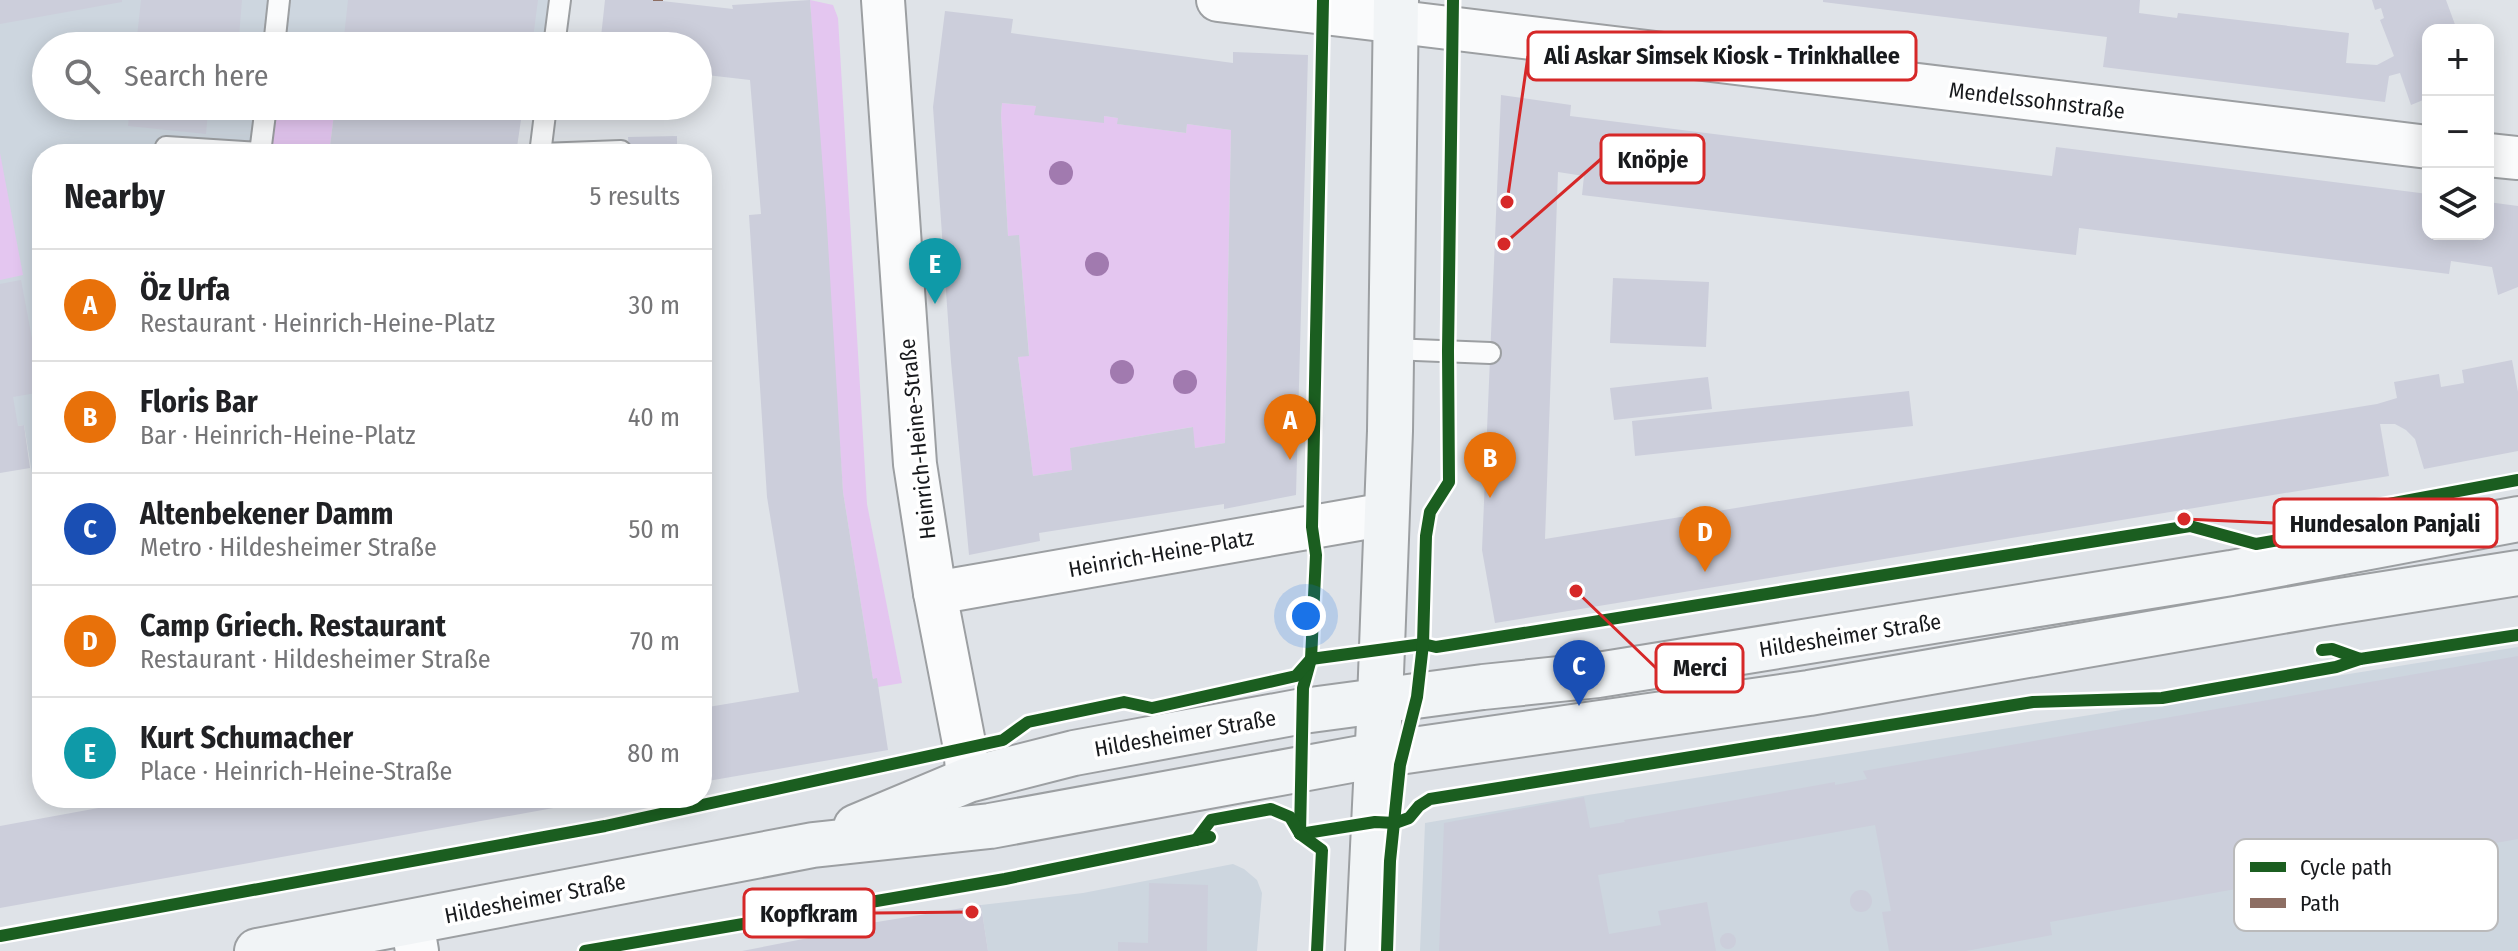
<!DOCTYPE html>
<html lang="en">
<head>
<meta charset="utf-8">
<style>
  :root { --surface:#fff; --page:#f6f6f6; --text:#202124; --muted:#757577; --line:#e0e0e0; --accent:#2563eb }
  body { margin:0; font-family:"Fira Sans Condensed",sans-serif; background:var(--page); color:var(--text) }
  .controls { position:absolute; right:24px; top:24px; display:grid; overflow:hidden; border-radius:16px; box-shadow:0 4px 20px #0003 }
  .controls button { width:72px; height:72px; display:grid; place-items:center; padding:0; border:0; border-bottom:2px solid var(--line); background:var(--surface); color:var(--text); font:40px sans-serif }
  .you { position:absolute; left:1306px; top:616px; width:28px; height:28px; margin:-20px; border:6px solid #fff; border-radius:50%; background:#1a73e8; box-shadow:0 0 0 12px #1a73e833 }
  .badge { display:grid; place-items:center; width:52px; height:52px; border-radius:50%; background:var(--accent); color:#fff; font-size:26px; font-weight:700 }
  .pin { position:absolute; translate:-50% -66px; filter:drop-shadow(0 2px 4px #0008) }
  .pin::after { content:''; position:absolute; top:42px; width:28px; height:24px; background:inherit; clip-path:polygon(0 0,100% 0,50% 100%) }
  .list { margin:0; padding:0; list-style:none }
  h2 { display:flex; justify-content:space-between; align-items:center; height:104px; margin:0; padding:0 32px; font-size:34px }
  h2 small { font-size:26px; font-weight:400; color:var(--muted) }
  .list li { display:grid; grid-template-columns:52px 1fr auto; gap:24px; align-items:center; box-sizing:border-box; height:112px; padding:0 32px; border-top:2px solid var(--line) }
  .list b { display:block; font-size:30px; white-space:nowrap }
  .list p { margin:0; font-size:26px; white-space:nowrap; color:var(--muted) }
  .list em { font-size:26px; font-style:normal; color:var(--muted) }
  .icon { flex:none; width:44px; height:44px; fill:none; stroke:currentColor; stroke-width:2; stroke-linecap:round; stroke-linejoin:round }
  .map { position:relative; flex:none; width:2518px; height:951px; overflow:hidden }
  .search { position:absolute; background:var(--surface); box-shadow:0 4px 20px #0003; left:32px; top:32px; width:680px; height:88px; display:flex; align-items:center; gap:20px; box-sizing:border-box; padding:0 28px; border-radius:44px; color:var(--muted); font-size:30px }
  .panel { position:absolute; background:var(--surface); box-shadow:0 4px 20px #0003; left:32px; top:144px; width:680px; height:664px; border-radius:32px }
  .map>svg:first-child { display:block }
  .built { fill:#cdd6df }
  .green { fill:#e4c6f0 }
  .building { fill:#cccedb; fill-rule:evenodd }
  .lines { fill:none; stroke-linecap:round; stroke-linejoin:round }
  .lane-casing { stroke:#9c9fa2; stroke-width:24 }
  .street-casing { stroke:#9c9fa2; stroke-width:46 }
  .secondary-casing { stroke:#9c9fa2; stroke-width:48 }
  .lane { stroke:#fafbfc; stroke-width:20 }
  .street { stroke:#fafbfc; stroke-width:42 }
  .secondary { stroke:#f1f4f6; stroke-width:44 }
  .quiet { stroke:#8d6e63; stroke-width:10; stroke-dasharray:20 10; stroke-linecap:butt }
  .cycleway-casing { stroke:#fff; stroke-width:17 }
  .cycleway { stroke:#1b5e20; stroke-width:12 }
  .tree { fill:#a17aaf }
  .labels { text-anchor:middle; stroke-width:7; stroke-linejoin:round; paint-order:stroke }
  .street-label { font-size:22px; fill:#181a1d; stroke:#fff }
  .key { fill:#fff; stroke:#bababb; stroke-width:2 }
  .key-label { font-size:22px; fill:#181a1d }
  .leader { fill:none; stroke:#d62828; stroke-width:3 }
  .callout-dot { fill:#d62828; stroke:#fff; stroke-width:3 }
  .callout { fill:#fff; stroke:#d62828; stroke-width:3 }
  .callout-label { font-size:24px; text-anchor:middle; font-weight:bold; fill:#181a1d }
</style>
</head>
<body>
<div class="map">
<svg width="2518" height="951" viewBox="0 0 2518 951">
  <rect width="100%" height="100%" fill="#dfe3e8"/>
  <g class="built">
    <path d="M 0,0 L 550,0 L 544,46 L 46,46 L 46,106 L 272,106 L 266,154 L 42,154 L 42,533 L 24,425 L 0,429 Z"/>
    <path d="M 2518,647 L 2518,951 L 1420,951 L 1425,823 L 1588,795 Z"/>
    <path d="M 1233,864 L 1244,869 L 1257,880 L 1262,893 L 1257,951 L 988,951 L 981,905 L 1083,893 Z"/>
  </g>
  <g class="green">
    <path d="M 810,0 L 833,5 L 838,18 L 867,504 L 902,683 L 878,687 L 877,679 L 873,679 L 843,492 Z"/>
    <path d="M 1002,103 L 1036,106 L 1104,122 L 1104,116 L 1118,118 L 1118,124 L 1186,133 L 1187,124 L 1231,130 L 1225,443 L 1195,448 L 1192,427 L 1071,448 L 1072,470 L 1033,476 L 1018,357 L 1029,355 L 1019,236 L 1008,236 L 1001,115 Z"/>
    <path d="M 272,106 L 335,106 L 329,154 L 266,154 Z"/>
    <path d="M 0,153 L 23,275 L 0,280 Z"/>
  </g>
  <g class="building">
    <path d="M 0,0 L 122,0 L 122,2 L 0,24 Z"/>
    <path d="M 141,0 L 242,0 L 239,37 L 257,40 L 257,46 L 136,46 Z"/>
    <path d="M 348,0 L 538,0 L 532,46 L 343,46 Z"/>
    <path d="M 605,0 L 653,0 L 733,9 L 732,5 L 810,0 L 826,210 L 843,492 L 873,679 L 877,678 L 888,750 L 702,782 L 702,708 L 799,692 L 767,497 L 749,215 L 761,214 L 750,80 L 698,74 L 698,46 L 600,46 Z"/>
    <path d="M 1823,0 L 2140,0 L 2139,13 L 2177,18 L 2178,13 L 2349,33 L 2346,63 L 2377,65 L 2394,56 L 2380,20 L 2384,18 L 2381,8 L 2375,10 L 2372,0 L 2446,0 L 2457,30 L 2428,30 L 2428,98 L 2411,105 L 2400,73 L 2389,76 L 2385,102 L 2103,67 L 2107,37 L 1823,2 Z"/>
    <path d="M 945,11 L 1013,19 L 1011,33 L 1233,63 L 1233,52 L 1308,55 L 1296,495 L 1224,509 L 1224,504 L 1039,533 L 1040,541 L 969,555 L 951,362 L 933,107 ZM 1002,103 L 1036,106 L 1034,115 L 1104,123 L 1104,116 L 1118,118 L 1117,124 L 1186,133 L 1187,124 L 1231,130 L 1225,443 L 1195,448 L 1193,427 L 1070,448 L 1072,470 L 1033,476 L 1018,357 L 1029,356 L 1019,235 L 1008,236 L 1001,115 Z"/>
    <path d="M 1501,95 L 1571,105 L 1570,116 L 2052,176 L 2056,147 L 2428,194 L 2428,234 L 2488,234 L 2488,202 L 2518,206 L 2518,287 L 2498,295 L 2492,267 L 2451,261 L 2449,274 L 2079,228 L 2076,255 L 1582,195 L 1584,176 L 1558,172 L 1545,539 L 2377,404 L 2397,398 L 2394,382 L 2439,374 L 2441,387 L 2464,383 L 2462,370 L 2512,360 L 2518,392 L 2518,451 L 2424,469 L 2415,439 L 2406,430 L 2395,424 L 2380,424 L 2389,476 L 1495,623 L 1482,550 Z"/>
    <path d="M 130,106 L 232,106 L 231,114 L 208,112 L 206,134 L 128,126 Z"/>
    <path d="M 335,106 L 523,106 L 516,154 L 329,154 Z"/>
    <path d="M 677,136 L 677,154 L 629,154 L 628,137 Z"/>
    <path d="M 1613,278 L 1709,282 L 1706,347 L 1610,343 Z"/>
    <path d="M 21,280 L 42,392 L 13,397 L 18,426 L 24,425 L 30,468 L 0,473 L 0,284 Z"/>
    <path d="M 1708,377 L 1712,409 L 1614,420 L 1610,388 Z"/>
    <path d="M 1909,391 L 1913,426 L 1635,456 L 1632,421 Z"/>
    <path d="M 2518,656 L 2518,839 L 2050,922 L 2052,935 L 1966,951 L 1889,951 L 1882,912 L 1891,911 L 1875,825 L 1598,875 L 1609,934 L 1661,925 L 1658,911 L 1707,902 L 1716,951 L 1439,951 L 1444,823 L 1584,797 L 1590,828 L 1625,822 L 1624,820 L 1835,782 L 1835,785 L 1867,779 L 1863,771 Z"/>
    <path d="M 153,798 L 602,798 L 603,799 L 0,908 L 0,826 Z"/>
    <path d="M 1149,883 L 1208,885 L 1207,951 L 1118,951 L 1118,942 L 1148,943 Z"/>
    <circle cx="1861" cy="901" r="11"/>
    <path d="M 981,905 L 988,951 L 742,951 L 829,934 L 828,930 Z"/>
    <circle cx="1728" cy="941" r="8"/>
  </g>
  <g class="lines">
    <g class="lane-casing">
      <g id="lane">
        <path d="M 274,46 L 279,0"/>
        <path d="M 554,46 L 560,0"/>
        <path d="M 166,147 L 260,153 L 266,106"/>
        <path d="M 540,154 L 621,151 L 621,154"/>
        <path d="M 540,154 L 546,106"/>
        <path d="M 1391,349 L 1490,353"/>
      </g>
    </g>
    <g class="street-casing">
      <g id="street">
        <path d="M 883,0 L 915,464 L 935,593 L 965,748 L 968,780"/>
        <path d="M 1218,0 L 2428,147"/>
        <path d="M 2488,155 L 2518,158"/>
        <path d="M 935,593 L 1387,514"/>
        <path d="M 412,922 L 417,951"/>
      </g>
    </g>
    <g class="secondary-casing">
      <g id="secondary">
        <path d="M 856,827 L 968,780 L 1074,753 L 1303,711 L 1483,687 L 1598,675 L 2231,573 L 2518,519"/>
        <path d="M 257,951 L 813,845 L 990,826 L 1378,755 L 1809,693 L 2328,603 L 2518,573"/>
        <path d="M 1368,951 L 1380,701 L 1390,431 L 1396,0"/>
      </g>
    </g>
    <use href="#lane" class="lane"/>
    <use href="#street" class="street"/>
    <use href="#secondary" class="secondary"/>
    <path class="quiet" d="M 658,1 L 658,0"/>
    <g class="cycleway-casing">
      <g id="cycleway">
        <path d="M 2322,650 L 2332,649 L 2360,659 L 2518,635"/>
        <path d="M 1300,834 L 1375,822 L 1395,823 L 1409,818 L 1419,806 L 1430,799 L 2033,702 L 2162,698 L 2336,667 L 2360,659"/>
        <path d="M 1300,834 L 1303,688 L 1311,659 L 1316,555 L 1312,527 L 1323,0"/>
        <path d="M 1196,840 L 1211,820 L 1271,809 L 1290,817 L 1300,834 L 1322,850 L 1317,951"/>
        <path d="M 0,936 L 605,826 L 1003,740 L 1028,722 L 1124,702 L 1152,708 L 1296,676 L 1311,659 L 1423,644 L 1436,647 L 1449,645 L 2190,526 L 2256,544 L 2302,536 L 2313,518 L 2518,480"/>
        <path d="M 585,951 L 1005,879 L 1210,837"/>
        <path d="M 1387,951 L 1390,861 L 1400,765 L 1417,697 L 1423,644 L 1426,536 L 1430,512 L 1449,482 L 1448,351 L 1453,0"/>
      </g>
    </g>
    <use href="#cycleway" class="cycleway"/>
  </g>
  <g class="tree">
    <circle cx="1061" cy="173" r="12"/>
    <circle cx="1097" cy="264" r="12"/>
    <circle cx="1122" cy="372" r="12"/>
    <circle cx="1185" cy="382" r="12"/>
  </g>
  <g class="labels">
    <g class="street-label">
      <text transform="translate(2037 100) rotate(7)" y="8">Mendelssohnstraße</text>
      <text transform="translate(917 439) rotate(-96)" y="8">Heinrich-Heine-Straße</text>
      <text transform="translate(1161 553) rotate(-10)" y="8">Heinrich-Heine-Platz</text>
      <text transform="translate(1850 635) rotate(-9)" y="8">Hildesheimer Straße</text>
      <text transform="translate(1185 733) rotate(-10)" y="8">Hildesheimer Straße</text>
      <text transform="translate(535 898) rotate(-11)" y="8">Hildesheimer Straße</text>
    </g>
  </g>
  <rect x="2234" y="839" width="264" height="92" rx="12" class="key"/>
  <rect x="2250" y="862" width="36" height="10" fill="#1b5e20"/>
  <rect x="2250" y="898" width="36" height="10" fill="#8d6e63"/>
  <g class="key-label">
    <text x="2300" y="875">Cycle path</text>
    <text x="2300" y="911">Path</text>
  </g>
  <path class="leader" d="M1507 202L1528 56M1504 244L1601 159M2184 519L2274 523M1576 591L1656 668M972 912L874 913"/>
  <g class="callout-dot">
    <circle cx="1507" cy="202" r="8"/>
    <circle cx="1504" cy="244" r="8"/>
    <circle cx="2184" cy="519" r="8"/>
    <circle cx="1576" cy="591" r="8"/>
    <circle cx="972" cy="912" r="8"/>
  </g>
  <g class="callout">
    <rect x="1528" y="32" width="388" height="48" rx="8"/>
    <rect x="1601" y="135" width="103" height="48" rx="8"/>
    <rect x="2274" y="499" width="223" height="48" rx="8"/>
    <rect x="1656" y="644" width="87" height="48" rx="8"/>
    <rect x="744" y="889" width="130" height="48" rx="8"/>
  </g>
  <g class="callout-label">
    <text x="1722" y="64">Ali Askar Simsek Kiosk - Trinkhallee</text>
    <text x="1653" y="168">Knöpje</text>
    <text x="2385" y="532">Hundesalon Panjali</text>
    <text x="1700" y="676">Merci</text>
    <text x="809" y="922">Kopfkram</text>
  </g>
</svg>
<div class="controls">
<button>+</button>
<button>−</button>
<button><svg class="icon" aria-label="layers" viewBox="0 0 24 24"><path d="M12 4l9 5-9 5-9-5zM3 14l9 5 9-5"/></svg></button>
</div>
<div class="you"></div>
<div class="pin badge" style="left:1290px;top:460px;background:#e8710a">A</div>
<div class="pin badge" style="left:1490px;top:498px;background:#e8710a">B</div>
<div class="pin badge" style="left:1579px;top:706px;background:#1a4fb4">C</div>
<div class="pin badge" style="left:1705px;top:572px;background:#e8710a">D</div>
<div class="pin badge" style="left:935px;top:304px;background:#0f9aa8">E</div>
<div class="search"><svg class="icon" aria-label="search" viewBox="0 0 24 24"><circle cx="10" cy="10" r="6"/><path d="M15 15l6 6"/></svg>Search here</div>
<section class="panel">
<h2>Nearby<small>5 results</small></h2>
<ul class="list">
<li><span class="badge" style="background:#e8710a">A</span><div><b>Öz Urfa</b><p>Restaurant · Heinrich-Heine-Platz</p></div><em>30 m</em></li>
<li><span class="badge" style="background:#e8710a">B</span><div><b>Floris Bar</b><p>Bar · Heinrich-Heine-Platz</p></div><em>40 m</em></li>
<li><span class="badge" style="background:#1a4fb4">C</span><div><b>Altenbekener Damm</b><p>Metro · Hildesheimer Straße</p></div><em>50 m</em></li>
<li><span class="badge" style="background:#e8710a">D</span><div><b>Camp Griech. Restaurant</b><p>Restaurant · Hildesheimer Straße</p></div><em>70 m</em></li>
<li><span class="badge" style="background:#0f9aa8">E</span><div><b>Kurt Schumacher</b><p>Place · Heinrich-Heine-Straße</p></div><em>80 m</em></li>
</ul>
</section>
</div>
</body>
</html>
